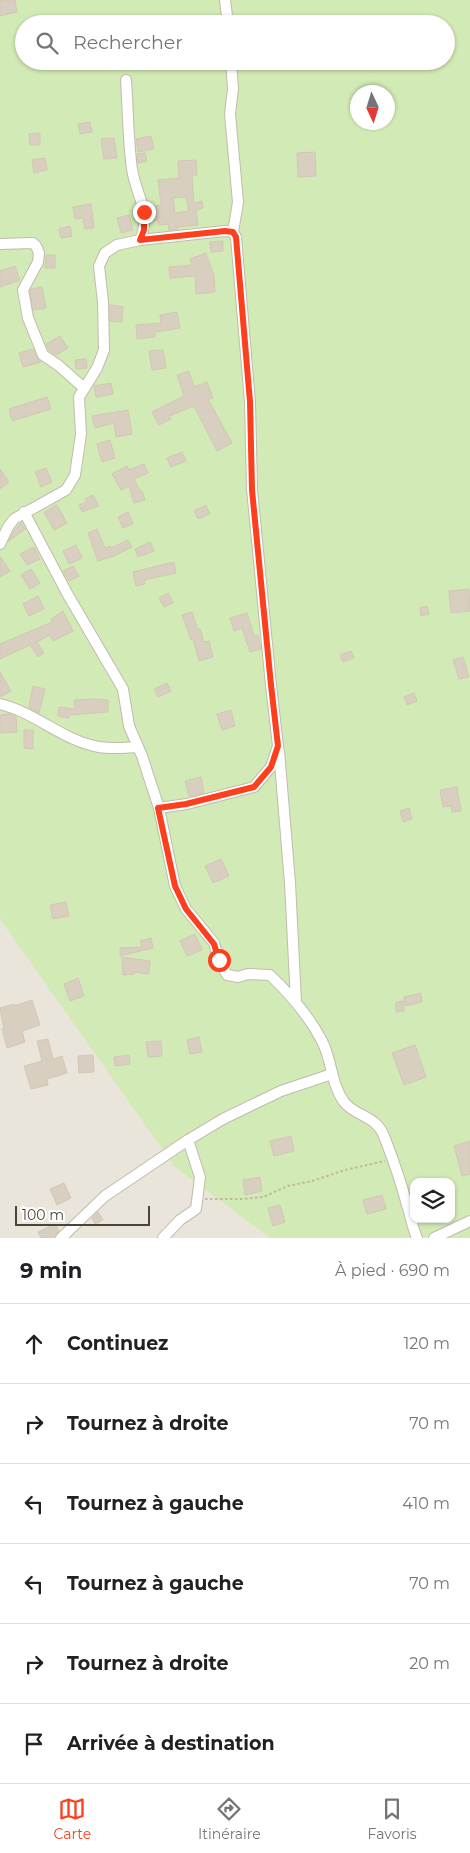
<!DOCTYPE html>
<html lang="fr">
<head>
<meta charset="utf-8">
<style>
  :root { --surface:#fff; --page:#f2f2f2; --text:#202124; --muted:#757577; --line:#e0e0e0; --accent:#fc3f1d }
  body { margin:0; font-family:Montserrat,sans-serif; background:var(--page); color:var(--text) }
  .controls { position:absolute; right:15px; bottom:15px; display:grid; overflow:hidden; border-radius:10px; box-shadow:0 1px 4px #0004 }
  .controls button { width:45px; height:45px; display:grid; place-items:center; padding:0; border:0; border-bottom:1px solid var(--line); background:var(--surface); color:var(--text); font:25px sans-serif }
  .compass { position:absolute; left:350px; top:85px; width:45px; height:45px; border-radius:50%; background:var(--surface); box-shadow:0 1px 4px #0004; rotate:176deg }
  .scale { position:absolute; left:15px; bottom:12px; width:135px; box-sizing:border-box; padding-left:5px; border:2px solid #4b4439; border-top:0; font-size:14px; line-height:18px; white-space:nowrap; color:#4b4439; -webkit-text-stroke:4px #fff; paint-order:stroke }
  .stop { position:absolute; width:15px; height:15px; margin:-11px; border:4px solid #fc3f1d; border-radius:50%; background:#fff }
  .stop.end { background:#fc3f1d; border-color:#fff; box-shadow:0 1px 5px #0008 }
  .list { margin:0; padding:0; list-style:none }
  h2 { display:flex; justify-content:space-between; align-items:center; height:65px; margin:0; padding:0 20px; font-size:21px }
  h2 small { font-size:16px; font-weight:400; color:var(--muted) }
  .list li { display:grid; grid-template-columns:32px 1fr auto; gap:15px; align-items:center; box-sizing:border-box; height:80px; padding:0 20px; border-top:1px solid var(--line) }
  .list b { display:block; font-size:19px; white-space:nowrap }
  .list em { font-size:16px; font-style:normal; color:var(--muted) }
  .icon { flex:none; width:28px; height:28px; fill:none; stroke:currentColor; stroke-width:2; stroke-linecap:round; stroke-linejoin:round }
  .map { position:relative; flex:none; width:470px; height:1238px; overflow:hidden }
  .search { position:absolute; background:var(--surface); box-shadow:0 1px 4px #0004; left:15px; right:15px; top:15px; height:55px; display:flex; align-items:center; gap:12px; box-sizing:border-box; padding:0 18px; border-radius:28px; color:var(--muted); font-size:19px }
  .sheet { height:545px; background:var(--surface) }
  nav { display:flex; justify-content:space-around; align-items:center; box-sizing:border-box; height:70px; border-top:1px solid var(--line); background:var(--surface); font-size:14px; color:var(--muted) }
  nav a { display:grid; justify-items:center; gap:2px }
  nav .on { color:var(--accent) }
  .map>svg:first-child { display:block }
  .residential { fill:#eae5da; fill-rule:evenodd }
  .green { fill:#d2eab5; fill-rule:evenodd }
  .building { fill:#d8cfc1; stroke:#d3c7b4; fill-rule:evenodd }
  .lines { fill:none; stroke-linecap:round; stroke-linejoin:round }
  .minor-casing { stroke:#c2bbae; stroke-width:12 }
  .path { stroke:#c4b79f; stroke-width:2; stroke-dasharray:2.5 2.5; stroke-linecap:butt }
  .minor { stroke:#fff; stroke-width:10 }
  .route { stroke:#fc3f1d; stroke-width:6 }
</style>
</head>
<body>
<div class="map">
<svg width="470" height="1238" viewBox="0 0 470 1238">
  <rect width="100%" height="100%" fill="#f6f3ec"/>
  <path class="residential" d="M 0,717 L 470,961 L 470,1238 L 0,1238 ZM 414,1182 L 451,1182 L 451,1219 L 414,1219 Z"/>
  <path class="green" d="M 0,0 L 470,0 L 470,1238 L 270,1238 L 175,1167 L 0,919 ZM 24,24 L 446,24 L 446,61 L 24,61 ZM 358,92 L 388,92 L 388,122 L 358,122 ZM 414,1182 L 451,1182 L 451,1219 L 414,1219 Z"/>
  <g class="building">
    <path d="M 0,0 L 15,0 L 17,12 L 0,16 Z"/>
    <path d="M 90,122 L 92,132 L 80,134 L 78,124 Z"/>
    <path d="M 40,133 L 40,145 L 30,145 L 29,134 Z"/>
    <path d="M 151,136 L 154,149 L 138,152 L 136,139 Z"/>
    <path d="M 114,138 L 117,158 L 104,159 L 101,139 Z"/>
    <path d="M 315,152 L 316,176 L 298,177 L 297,153 Z"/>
    <path d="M 145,153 L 147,161 L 138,163 L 137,154 Z"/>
    <path d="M 45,158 L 47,170 L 34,173 L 32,160 Z"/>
    <path d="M 196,160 L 197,175 L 192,175 L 194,203 L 202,201 L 203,208 L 196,210 L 198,225 L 178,227 L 178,229 L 169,230 L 168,224 L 159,225 L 158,220 L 152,221 L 150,207 L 161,205 L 158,180 L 179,178 L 178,161 ZM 186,197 L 189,211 L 175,213 L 173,198 Z"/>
    <path d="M 91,204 L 94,228 L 85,229 L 83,218 L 75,219 L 73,207 Z"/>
    <path d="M 129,215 L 133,230 L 121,233 L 117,218 Z"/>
    <path d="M 70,226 L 72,236 L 61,238 L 59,229 Z"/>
    <path d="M 223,241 L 223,251 L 211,252 L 210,242 Z"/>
    <path d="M 206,253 L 214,276 L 215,292 L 196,294 L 195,276 L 170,278 L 169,267 L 192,265 L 190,259 Z"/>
    <path d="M 46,255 L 55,255 L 55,268 L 45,268 Z"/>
    <path d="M 15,266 L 20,280 L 0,287 L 0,271 Z"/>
    <path d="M 42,287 L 46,308 L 33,310 L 30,291 L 31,289 Z"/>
    <path d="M 110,305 L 123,307 L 122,322 L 110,321 Z"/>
    <path d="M 177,312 L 180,328 L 155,332 L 155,337 L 137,339 L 136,325 L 161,323 L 160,315 Z"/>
    <path d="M 60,336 L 68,348 L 56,355 L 49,350 L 46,344 Z"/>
    <path d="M 33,349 L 37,358 L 41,362 L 23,367 L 19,353 Z"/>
    <path d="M 163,350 L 166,368 L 152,370 L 149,351 Z"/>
    <path d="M 86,359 L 87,368 L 76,369 L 75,360 Z"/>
    <path d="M 189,371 L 194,387 L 207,382 L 213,398 L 208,399 L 232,443 L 217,451 L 194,406 L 169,416 L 171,419 L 159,425 L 152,412 L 184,396 L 177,375 Z"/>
    <path d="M 111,383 L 113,394 L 96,397 L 94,386 Z"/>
    <path d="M 47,397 L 51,409 L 12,421 L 9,409 Z"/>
    <path d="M 128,410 L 132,434 L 116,437 L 114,423 L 95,428 L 92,416 Z"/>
    <path d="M 110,440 L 115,458 L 102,462 L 97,444 Z"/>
    <path d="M 182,452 L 186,461 L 171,467 L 167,458 Z"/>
    <path d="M 144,464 L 148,473 L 134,479 L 140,491 L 142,491 L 145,500 L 134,503 L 129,486 L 121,490 L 112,474 L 127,466 L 129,470 Z"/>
    <path d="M 46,468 L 52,482 L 41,487 L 35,472 Z"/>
    <path d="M 0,469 L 9,482 L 0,489 Z"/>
    <path d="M 93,495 L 99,506 L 82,512 L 79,505 L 87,502 L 85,499 Z"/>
    <path d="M 57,505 L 67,523 L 54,530 L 44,512 Z"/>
    <path d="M 206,505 L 210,514 L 198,519 L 194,511 Z"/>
    <path d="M 128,512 L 133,524 L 123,528 L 118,517 Z"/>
    <path d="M 21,523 L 25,529 L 8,542 L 14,531 Z"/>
    <path d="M 97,529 L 105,548 L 110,546 L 111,548 L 128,540 L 132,547 L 114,556 L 98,561 L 88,533 Z"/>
    <path d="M 150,542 L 154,551 L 138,557 L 135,549 Z"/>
    <path d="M 76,545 L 82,558 L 69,564 L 63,551 Z"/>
    <path d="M 34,547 L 40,559 L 27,565 L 20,554 Z"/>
    <path d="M 0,556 L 10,571 L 0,577 Z"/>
    <path d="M 174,562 L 176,573 L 144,580 L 145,584 L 136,586 L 133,572 Z"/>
    <path d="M 73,566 L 79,576 L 69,581 L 63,571 Z"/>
    <path d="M 31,569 L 40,583 L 30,589 L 21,575 Z"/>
    <path d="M 469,589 L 470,611 L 451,613 L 449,591 Z"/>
    <path d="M 168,593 L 173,603 L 164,607 L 159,598 Z"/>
    <path d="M 38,596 L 44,609 L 29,616 L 23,604 Z"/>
    <path d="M 427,606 L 429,614 L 421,616 L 420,608 Z"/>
    <path d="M 63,611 L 73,631 L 53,641 L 50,635 L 37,642 L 44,653 L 38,657 L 30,645 L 0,659 L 0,644 L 52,622 L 51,619 Z"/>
    <path d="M 192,612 L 198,630 L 200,629 L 204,642 L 209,641 L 213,657 L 199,661 L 193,639 L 191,640 L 182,615 Z"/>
    <path d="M 247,613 L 254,636 L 258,635 L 261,649 L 250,652 L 242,628 L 234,631 L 230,618 Z"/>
    <path d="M 351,651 L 354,658 L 343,662 L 340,655 Z"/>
    <path d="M 463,657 L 469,677 L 459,679 L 453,660 Z"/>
    <path d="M 0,672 L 11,691 L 0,697 Z"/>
    <path d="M 167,683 L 171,691 L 158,697 L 154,689 Z"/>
    <path d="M 33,686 L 45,689 L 39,713 L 29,707 Z"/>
    <path d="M 414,693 L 417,701 L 407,705 L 404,697 Z"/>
    <path d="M 95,699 L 108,700 L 108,712 L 69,715 L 69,718 L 58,716 L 59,707 L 75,709 L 74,700 Z"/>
    <path d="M 231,710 L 235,726 L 222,730 L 217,714 Z"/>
    <path d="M 9,714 L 16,717 L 17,732 L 0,733 L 0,715 Z"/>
    <path d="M 24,730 L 33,730 L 33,749 L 24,748 Z"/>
    <path d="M 201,777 L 204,793 L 189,796 L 185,781 Z"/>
    <path d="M 457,787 L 461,811 L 452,812 L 451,806 L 443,807 L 440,790 Z"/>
    <path d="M 409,808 L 412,819 L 403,822 L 400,811 Z"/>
    <path d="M 221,859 L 229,876 L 213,883 L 205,866 Z"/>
    <path d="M 66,902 L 69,916 L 53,919 L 50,905 Z"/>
    <path d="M 195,934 L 202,950 L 187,956 L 180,941 Z"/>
    <path d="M 151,938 L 153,948 L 120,956 L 120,948 L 142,947 L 140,941 Z"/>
    <path d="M 122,957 L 150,961 L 149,974 L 134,972 L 134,974 L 123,975 Z"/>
    <path d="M 78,978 L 84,996 L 70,1001 L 64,984 Z"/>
    <path d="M 421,993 L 422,1002 L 406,1006 L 404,997 Z"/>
    <path d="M 32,1000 L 40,1025 L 22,1031 L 25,1042 L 7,1048 L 2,1029 L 4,1028 L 0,1008 L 14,1004 L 14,1006 Z"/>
    <path d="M 404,1001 L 404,1011 L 396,1012 L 396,1002 Z"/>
    <path d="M 199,1037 L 202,1052 L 190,1054 L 187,1040 Z"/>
    <path d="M 48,1039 L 53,1059 L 62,1056 L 67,1073 L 47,1079 L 48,1085 L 31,1089 L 24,1066 L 42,1061 L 37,1041 Z"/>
    <path d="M 161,1041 L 162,1056 L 148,1057 L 146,1042 Z"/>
    <path d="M 415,1045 L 426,1077 L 404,1085 L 392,1053 Z"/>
    <path d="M 93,1055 L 94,1072 L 79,1073 L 78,1056 Z"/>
    <path d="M 129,1055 L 130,1064 L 115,1066 L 114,1057 Z"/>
    <path d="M 291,1136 L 294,1151 L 274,1156 L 270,1141 Z"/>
    <path d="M 470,1141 L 470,1174 L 462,1176 L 454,1146 Z"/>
    <path d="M 260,1177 L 262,1191 L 245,1195 L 243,1180 Z"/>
    <path d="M 64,1183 L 71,1198 L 57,1205 L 50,1189 Z"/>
    <path d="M 382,1195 L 386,1209 L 367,1214 L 363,1200 Z"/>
    <path d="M 280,1205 L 285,1222 L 273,1226 L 268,1208 Z"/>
    <path d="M 98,1212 L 103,1220 L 95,1224 L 92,1218 Z"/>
    <path d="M 55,1224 L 59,1231 L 54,1237 L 41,1238 L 38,1232 Z"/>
  </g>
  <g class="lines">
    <g class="minor-casing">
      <g id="minor">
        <path d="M 225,0 L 228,24"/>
        <path d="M 231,61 L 233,89 L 230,114 L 238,202 L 233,232"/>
        <path d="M 140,240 L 225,231 L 233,232 L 236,237 L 250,402 L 252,489 L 271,685 L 278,746 L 271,767 L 254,787 L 187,804 L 159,808"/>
        <path d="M 0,244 L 33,243 L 36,246 L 39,253 L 38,262 L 23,290 L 28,318 L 43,355 L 58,365 L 84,388"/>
        <path d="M 24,512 L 68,595 L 123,689 L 129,726 L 142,756 L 159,808 L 175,886 L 186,909 L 214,943 L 219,960 L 227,975 L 238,977 L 248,974 L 270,975 C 290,994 309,1016 322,1041 C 332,1060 331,1084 344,1102 C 356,1117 376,1115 384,1136 C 393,1159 401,1182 407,1205 C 411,1216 412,1227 417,1238"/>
        <path d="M 0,544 L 8,527 L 14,519 L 66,490 L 75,475 L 81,434 L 79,397 L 97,368 L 104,350 L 103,302 L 99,266 L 105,253 L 117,245 L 140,240 C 152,212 136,196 132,169 C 128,140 128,109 126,80"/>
        <path d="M 0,704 C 35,712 63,741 99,747 C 112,749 125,748 138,747"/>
        <path d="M 279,751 L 290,883 L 296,1002"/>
        <path d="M 61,1238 L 105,1196 L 188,1140 L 223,1119 L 281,1091 L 332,1074"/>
        <path d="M 163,1238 L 180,1220 L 196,1209 L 200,1177 L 188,1140"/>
        <path d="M 434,1238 L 470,1221"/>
      </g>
    </g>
    <path class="path" d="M 205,1199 L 241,1199 L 263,1197 L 288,1186 L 312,1181 L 345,1170 L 385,1161"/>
    <use href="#minor" class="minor"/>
  </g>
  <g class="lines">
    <path class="route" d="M 144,212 L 144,230 L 140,240 L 225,231 L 233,232 L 236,237 L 250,402 L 252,490 L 271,685 L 278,746 L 271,767 L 254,787 L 186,804 L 158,808 L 175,886 L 186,909 L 214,944 L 219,960"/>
  </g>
</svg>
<div class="controls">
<button><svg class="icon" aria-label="layers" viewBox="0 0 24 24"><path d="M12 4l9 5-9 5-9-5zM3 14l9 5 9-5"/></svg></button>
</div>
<svg class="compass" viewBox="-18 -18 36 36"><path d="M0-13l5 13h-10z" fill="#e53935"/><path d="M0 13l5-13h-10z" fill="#757577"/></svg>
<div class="scale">100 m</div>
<div class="stop" style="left:219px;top:960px"></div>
<div class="stop end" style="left:144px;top:212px"></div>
<div class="search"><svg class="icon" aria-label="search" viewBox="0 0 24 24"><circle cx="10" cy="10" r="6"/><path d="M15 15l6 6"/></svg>Rechercher</div>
</div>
<section class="sheet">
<h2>9 min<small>À pied · 690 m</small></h2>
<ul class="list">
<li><svg class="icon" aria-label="ahead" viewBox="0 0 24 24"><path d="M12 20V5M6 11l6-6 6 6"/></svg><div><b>Continuez</b></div><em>120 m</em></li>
<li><svg class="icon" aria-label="right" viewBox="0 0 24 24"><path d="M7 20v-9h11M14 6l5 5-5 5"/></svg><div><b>Tournez à droite</b></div><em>70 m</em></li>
<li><svg class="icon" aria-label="left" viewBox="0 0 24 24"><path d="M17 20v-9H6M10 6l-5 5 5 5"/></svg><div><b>Tournez à gauche</b></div><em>410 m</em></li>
<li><svg class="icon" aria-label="left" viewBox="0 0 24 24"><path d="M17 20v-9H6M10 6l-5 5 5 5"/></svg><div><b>Tournez à gauche</b></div><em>70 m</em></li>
<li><svg class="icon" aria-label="right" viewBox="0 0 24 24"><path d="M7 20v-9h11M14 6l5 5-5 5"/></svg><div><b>Tournez à droite</b></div><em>20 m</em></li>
<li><svg class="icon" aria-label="arrive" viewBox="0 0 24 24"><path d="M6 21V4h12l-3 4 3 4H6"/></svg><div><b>Arrivée à destination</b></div></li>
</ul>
</section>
<nav>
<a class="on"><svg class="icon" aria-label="map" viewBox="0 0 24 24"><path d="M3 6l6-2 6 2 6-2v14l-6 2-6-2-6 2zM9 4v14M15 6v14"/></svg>Carte</a>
<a><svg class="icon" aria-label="directions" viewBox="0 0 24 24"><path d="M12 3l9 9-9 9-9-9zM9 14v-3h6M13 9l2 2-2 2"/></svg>Itinéraire</a>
<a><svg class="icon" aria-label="saved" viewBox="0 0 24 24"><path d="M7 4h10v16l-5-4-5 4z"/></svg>Favoris</a>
</nav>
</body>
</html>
